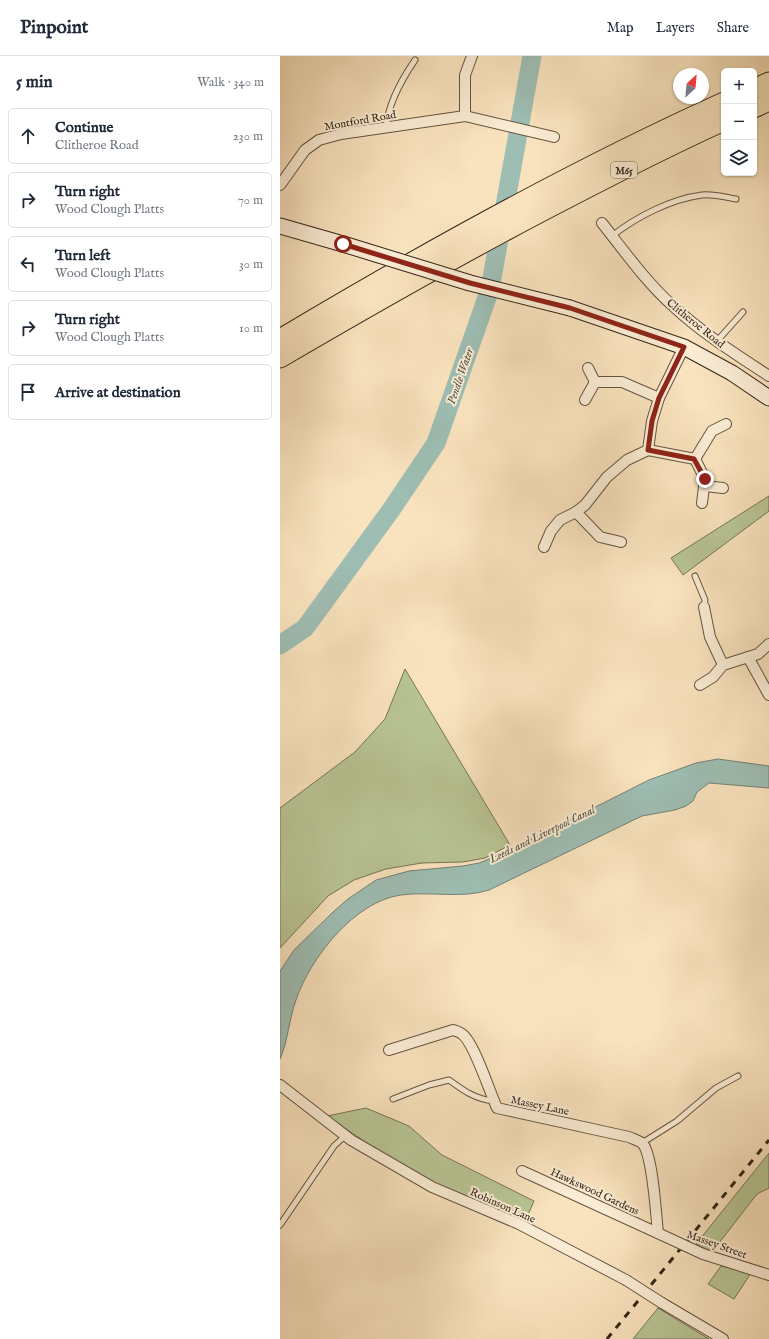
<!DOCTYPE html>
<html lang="en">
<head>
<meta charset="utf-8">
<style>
  :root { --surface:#fff; --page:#f2f2f3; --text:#1f2937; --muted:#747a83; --line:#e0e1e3 }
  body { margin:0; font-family:"IM FELL English",serif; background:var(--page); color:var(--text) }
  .controls { position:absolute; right:12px; top:12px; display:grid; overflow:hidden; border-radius:6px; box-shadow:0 1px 3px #0004 }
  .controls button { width:36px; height:36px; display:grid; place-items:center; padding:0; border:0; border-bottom:1px solid var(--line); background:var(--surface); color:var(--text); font:20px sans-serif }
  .compass { position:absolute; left:393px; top:12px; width:36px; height:36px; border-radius:50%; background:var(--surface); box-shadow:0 1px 3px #0004; rotate:26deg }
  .stop { position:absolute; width:12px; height:12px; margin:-9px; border:3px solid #8f2418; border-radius:50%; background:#fff }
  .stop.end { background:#8f2418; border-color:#fff; box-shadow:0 1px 4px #0008 }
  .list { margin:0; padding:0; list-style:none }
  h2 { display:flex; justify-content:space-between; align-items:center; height:52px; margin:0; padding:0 16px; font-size:17px }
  h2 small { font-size:13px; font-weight:400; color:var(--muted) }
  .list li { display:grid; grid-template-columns:26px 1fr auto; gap:12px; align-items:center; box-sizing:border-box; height:56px; margin:0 8px 8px; padding:0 8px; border:1px solid var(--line); border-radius:6px }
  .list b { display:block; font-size:15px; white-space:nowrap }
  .list p { margin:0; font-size:13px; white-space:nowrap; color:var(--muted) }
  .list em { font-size:13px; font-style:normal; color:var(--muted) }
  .icon { flex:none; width:22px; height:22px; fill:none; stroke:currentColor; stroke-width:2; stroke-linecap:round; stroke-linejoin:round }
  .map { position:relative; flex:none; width:489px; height:1283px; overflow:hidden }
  header { display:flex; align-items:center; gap:24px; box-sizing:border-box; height:56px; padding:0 20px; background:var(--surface); border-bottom:1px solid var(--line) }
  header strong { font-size:19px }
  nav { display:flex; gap:22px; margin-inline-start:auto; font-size:14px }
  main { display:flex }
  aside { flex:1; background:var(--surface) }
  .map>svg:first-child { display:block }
  .green { fill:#b9c595; stroke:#767556 }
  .water { fill:#9ebeb4; stroke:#748175 }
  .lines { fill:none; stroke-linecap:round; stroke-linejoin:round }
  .river { stroke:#9ebeb4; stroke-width:19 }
  .service-casing { stroke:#655441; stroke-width:7 }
  .minor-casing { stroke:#655441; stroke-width:12 }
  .secondary-casing { stroke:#342517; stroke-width:17 }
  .motorway-casing { stroke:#342517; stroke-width:21 }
  .service { stroke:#fbedd5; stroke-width:5 }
  .minor { stroke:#fbedd5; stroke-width:10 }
  .secondary { stroke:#fbedd5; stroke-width:15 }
  .motorway { stroke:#f9e3be; stroke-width:19 }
  .rail { stroke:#342517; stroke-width:3; stroke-dasharray:7 7; stroke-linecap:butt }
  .minor-bridge-casing { stroke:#655441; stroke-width:12; stroke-linecap:butt }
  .secondary-bridge-casing { stroke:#342517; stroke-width:17; stroke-linecap:butt }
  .minor-bridge { stroke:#fbedd5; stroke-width:10 }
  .secondary-bridge { stroke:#fbedd5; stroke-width:15 }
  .route { stroke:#8f2418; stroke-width:5 }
  .labels { text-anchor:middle; stroke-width:4; stroke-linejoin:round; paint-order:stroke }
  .shield { fill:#fbedd5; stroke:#706150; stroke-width:1 }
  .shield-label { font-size:10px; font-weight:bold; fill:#342517 }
  .street-label { font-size:11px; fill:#342517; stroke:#fbedd5 }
  .water-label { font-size:12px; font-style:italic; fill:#545346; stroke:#fbedd5 }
</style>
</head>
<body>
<header>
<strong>Pinpoint</strong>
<nav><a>Map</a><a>Layers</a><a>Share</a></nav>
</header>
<main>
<aside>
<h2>5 min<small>Walk · 340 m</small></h2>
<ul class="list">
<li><svg class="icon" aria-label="ahead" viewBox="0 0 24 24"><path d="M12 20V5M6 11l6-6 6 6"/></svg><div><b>Continue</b><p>Clitheroe Road</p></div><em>230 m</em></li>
<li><svg class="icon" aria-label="right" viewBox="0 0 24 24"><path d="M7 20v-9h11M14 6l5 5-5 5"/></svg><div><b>Turn right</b><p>Wood Clough Platts</p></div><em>70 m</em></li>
<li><svg class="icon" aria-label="left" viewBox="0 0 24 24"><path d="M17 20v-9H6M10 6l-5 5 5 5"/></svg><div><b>Turn left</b><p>Wood Clough Platts</p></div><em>30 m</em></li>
<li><svg class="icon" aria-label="right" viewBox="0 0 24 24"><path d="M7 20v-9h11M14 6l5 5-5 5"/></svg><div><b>Turn right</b><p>Wood Clough Platts</p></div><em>10 m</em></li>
<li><svg class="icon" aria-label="arrive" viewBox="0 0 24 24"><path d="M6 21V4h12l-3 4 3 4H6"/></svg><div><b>Arrive at destination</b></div></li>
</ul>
</aside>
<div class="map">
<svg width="489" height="1283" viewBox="0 0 489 1283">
  <rect width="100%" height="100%" fill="#f9e3be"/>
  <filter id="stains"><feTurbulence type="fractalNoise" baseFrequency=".005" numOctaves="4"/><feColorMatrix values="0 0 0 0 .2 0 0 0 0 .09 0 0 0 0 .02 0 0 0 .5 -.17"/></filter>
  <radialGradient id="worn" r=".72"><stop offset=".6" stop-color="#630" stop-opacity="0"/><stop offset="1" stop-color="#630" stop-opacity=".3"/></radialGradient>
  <g class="green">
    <path d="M 489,440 L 489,455 L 403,519 L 391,502 Z"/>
    <path d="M 125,613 L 230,789 L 205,802 L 183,806 L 142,807 L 106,813 L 74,824 L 48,840 L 0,892 L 0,752 L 75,696 L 105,663 Z"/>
    <path d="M 86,1052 L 129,1070 L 162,1099 L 254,1145 L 244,1168 L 166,1133 L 109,1102 L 47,1060 Z"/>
    <path d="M 489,1097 L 489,1132 L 477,1138 L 432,1196 L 416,1188 Z"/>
    <path d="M 441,1210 L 471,1217 L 454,1243 L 428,1228 Z"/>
    <path d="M 378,1252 L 429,1283 L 353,1283 Z"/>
  </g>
  <path class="water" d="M 438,703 L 489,710 L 489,732 L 429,727 L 417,736 L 413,745 L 406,750 L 395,754 L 362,760 L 209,834 C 182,843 149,835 121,839 C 75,845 30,902 16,944 C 9,963 8,985 0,1003 L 0,915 L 14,894 L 53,856 L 68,843 L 96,824 L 129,815 L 183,810 L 199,807 L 224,797 L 369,724 L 416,707 Z"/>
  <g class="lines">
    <path class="river" d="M 0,589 L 25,572 L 111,454 L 156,387 L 210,233 L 252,0"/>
    <g class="service-casing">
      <g id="service">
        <path d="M 106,72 C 108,48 122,23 135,4"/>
        <path d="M 332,180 C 356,161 391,143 422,139 C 433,138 445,141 456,143"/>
        <path d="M 437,285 L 463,256"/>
        <path d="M 415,520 L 425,544 L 424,551"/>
        <path d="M 113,1043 L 149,1029 L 169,1024 C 184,1035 195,1043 214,1045"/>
        <path d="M 362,1087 L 397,1065 L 436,1032 L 458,1020"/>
        <path d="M 0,1169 L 54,1090 L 65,1080"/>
      </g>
    </g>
    <g class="minor-casing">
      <g id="minor">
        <path d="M 185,60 L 185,19 L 192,0"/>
        <path d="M 0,129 L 25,94 L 39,84 L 61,78 L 185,60 L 274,81"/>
        <path d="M 322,167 C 345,196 366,226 393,250 C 422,277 457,299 489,320"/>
        <path d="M 308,312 L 315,326 L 342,326 L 379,342"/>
        <path d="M 305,344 L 315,326"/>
        <path d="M 368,394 L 415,403 L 425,423 L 422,447"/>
        <path d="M 415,403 L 432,375 L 446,368"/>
        <path d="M 425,430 L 443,432"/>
        <path d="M 296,456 L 320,481 L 341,486"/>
        <path d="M 264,491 L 271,475 L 280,464 L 296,456 L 305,449 L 327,421 L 347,404 L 368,394 L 372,365 L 379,342 L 404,291"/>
        <path d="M 424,551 L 430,581 L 443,609"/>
        <path d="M 468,601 L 489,639"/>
        <path d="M 420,629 L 433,621 L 443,609 L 478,598 L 489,588"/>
        <path d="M 109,994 L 173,974 C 176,975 180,976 182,978 C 194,986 210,1037 217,1052 L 349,1081 C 353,1083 360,1085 363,1088 C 373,1101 376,1159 378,1177"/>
        <path d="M 0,1029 L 71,1084 L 152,1131 L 239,1168 L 346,1224"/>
        <path d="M 242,1115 L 382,1179"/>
        <path d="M 423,1198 L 489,1219"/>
        <path d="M 382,1247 L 443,1283"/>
      </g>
    </g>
    <g class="secondary-casing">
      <g id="secondary">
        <path d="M 0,170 L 63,188"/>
        <path d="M 290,252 L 404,291 L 452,317 L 489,342"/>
      </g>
    </g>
    <g class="motorway-casing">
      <g id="motorway">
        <path d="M 474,33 L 489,26"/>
        <path d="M 474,52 L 489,45"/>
        <path d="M 0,283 C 144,197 291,115 444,46"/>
        <path d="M 0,302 C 94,247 189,193 286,143 C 338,116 390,89 444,65"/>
      </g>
    </g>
    <use href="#service" class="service"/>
    <use href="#minor" class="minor"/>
    <use href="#secondary" class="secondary"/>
    <use href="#motorway" class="motorway"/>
    <path class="rail" d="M 327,1283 L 489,1084"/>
    <g class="minor-bridge-casing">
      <g id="minor-bridge">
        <path d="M 382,1179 L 423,1198"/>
        <path d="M 346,1224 L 382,1247"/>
      </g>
    </g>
    <g class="secondary-bridge-casing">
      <path id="secondary-bridge" d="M 63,188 L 190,227 L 290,252"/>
    </g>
    <use href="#minor-bridge" class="minor-bridge"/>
    <use href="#secondary-bridge" class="secondary-bridge"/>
  </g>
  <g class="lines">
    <path class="route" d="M 63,188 L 190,227 L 290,252 L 404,291 L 379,342 L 372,365 L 368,394 L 414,403 L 425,423"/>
  </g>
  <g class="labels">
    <rect class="shield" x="331" y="106" width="26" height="16" rx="3"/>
    <g class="shield-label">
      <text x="344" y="118">M65</text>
    </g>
    <g class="street-label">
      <text transform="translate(80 64) rotate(-10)" y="4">Montford Road</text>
      <text transform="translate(416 267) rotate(39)" y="4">Clitheroe Road</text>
      <text transform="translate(260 1049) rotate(12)" y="4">Massey Lane</text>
      <text transform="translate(315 1135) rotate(25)" y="4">Hawkswood Gardens</text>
      <text transform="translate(223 1149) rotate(24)" y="4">Robinson Lane</text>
      <text transform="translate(437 1188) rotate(20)" y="4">Massey Street</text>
    </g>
    <g class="water-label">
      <text transform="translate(180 320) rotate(-71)" y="4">Pendle Water</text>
      <text transform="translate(262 778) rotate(-26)" y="4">Leeds and Liverpool Canal</text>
    </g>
  </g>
  <rect width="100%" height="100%" filter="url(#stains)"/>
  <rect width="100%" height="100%" fill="url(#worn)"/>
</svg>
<div class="controls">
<button>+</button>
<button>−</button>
<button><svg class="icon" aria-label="layers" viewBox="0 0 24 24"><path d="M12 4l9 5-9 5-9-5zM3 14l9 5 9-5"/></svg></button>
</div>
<svg class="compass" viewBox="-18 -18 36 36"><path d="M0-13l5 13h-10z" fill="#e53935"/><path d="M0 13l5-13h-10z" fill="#747a83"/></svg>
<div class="stop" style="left:63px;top:188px"></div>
<div class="stop end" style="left:425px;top:423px"></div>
</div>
</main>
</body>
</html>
